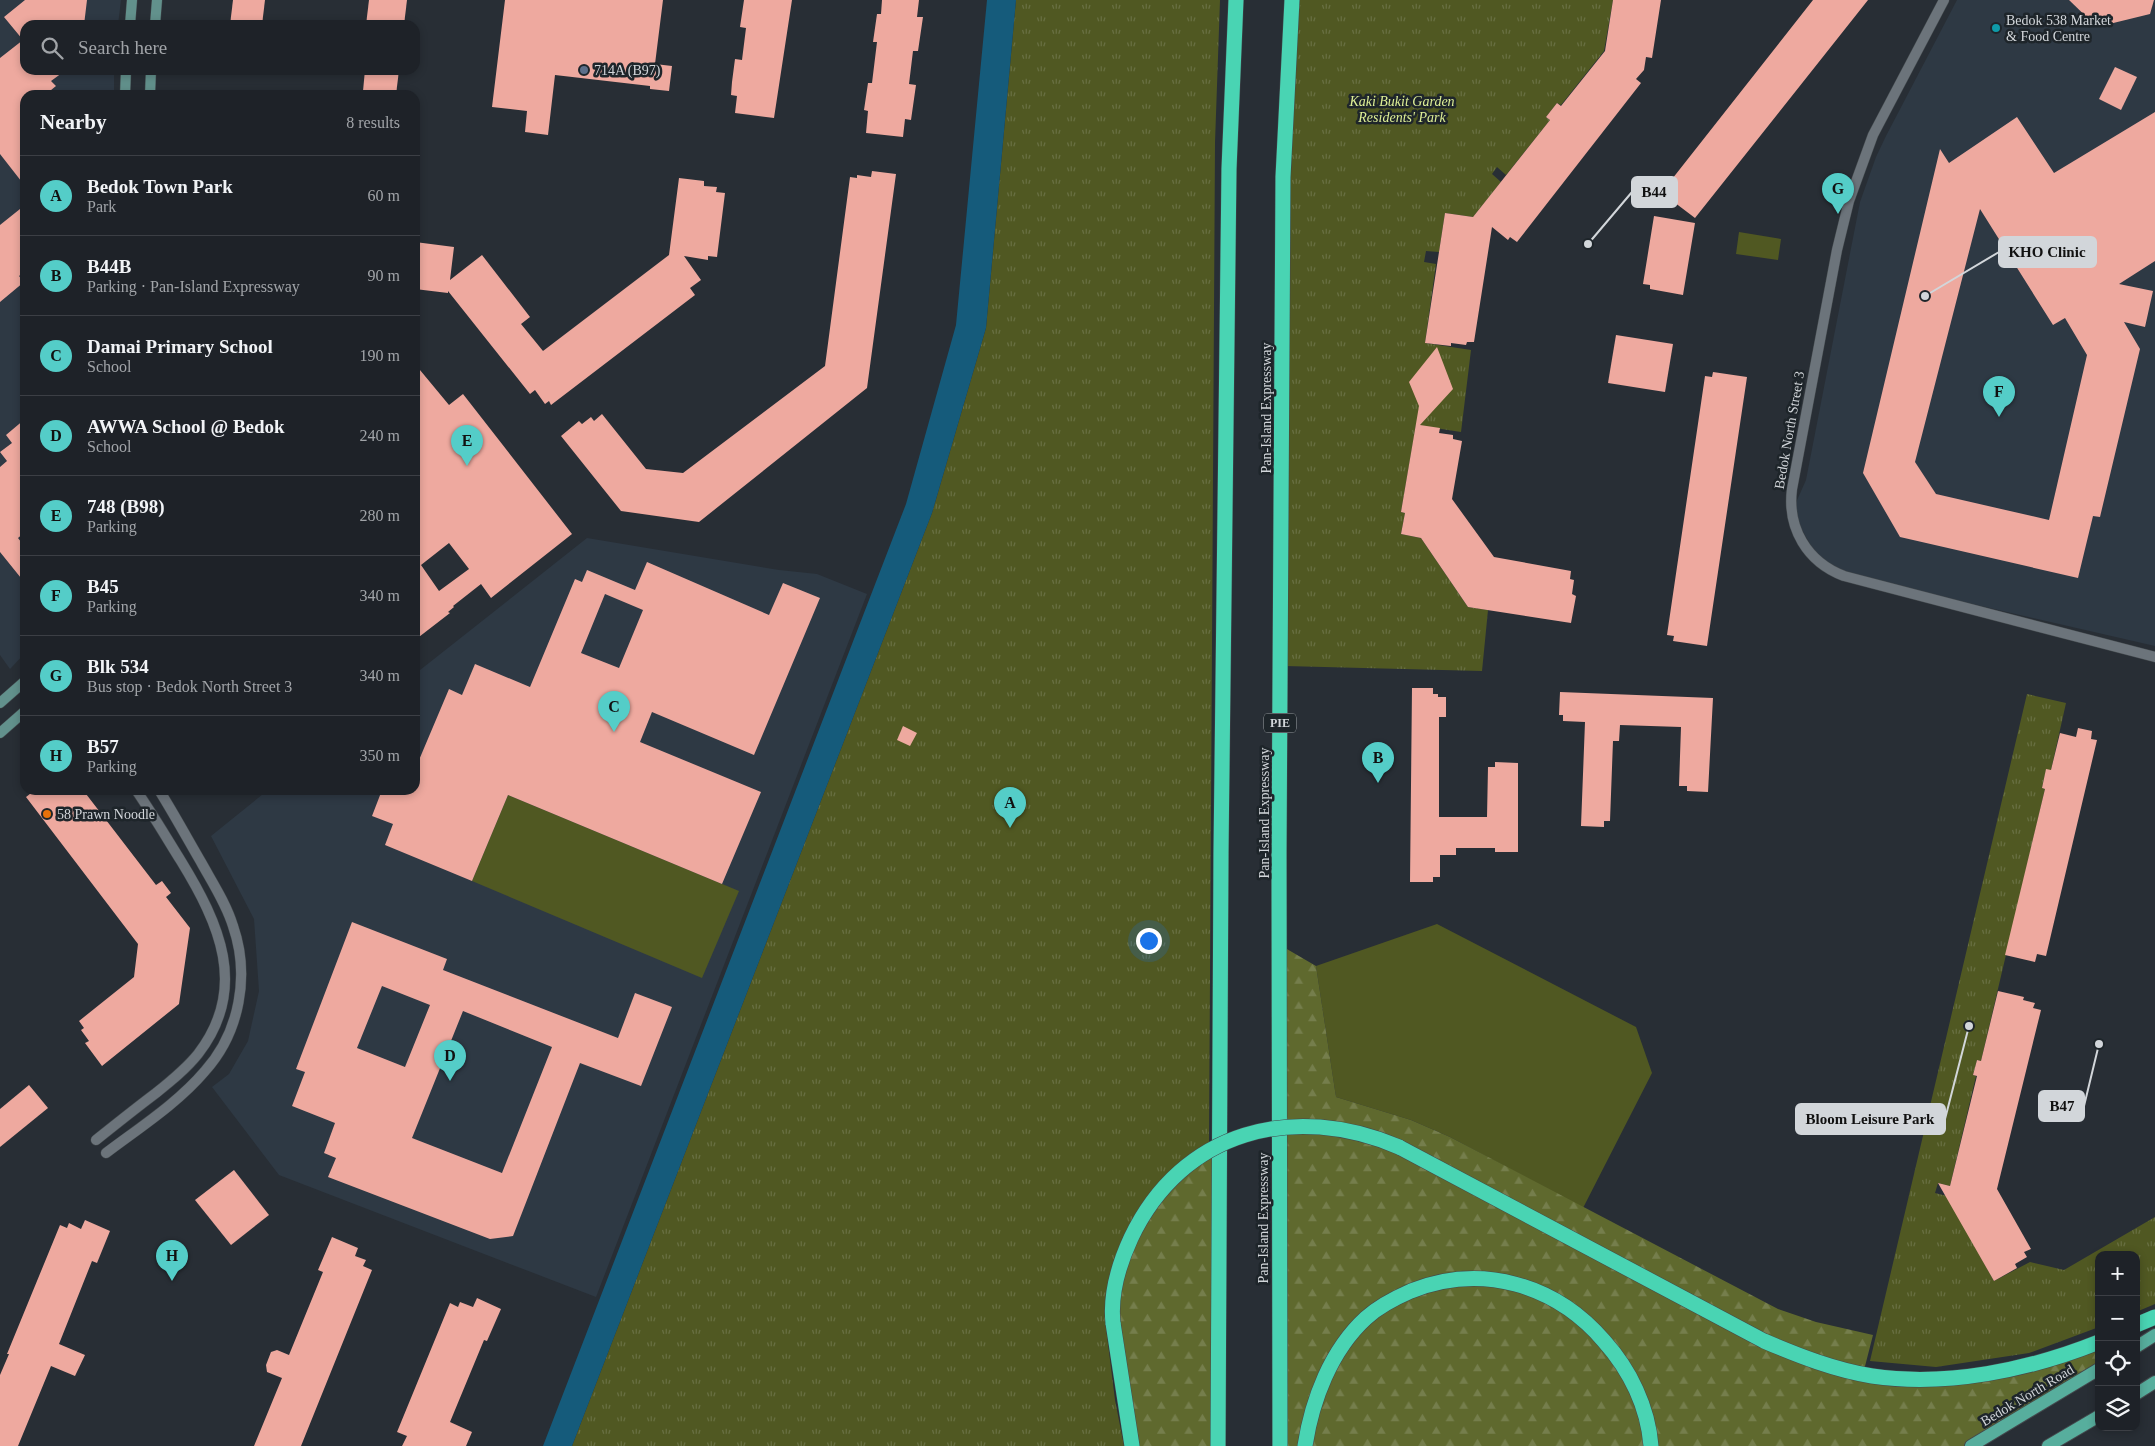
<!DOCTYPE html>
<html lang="en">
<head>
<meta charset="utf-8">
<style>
  :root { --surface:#1e2228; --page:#2b2f34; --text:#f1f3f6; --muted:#a1a4a8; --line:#3c3f45; --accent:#54cdc8 }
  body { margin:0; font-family:Georgia,serif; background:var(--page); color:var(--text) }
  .controls { position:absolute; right:15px; bottom:15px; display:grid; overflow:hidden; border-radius:10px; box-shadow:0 2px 8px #0003 }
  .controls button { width:45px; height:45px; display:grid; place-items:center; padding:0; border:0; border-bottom:1px solid var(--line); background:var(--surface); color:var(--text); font:25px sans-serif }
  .you { position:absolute; left:1148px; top:940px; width:18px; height:18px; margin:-12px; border:4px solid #fff; border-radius:50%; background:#1a73e8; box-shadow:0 0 0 8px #1a73e833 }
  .badge { display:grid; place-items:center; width:32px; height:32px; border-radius:50%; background:var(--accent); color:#111; font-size:16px; font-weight:700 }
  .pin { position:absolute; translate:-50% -41px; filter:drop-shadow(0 1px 2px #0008) }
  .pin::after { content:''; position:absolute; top:26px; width:18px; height:15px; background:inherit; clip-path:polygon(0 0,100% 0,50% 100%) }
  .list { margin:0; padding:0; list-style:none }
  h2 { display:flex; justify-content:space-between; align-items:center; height:65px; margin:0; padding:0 20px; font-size:21px }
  h2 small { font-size:16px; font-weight:400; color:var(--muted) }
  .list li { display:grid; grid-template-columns:32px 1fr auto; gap:15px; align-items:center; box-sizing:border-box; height:80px; padding:0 20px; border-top:1px solid var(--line) }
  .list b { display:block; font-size:19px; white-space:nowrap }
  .list p { margin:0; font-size:16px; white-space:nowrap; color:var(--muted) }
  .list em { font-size:16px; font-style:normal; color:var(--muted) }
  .icon { flex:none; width:28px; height:28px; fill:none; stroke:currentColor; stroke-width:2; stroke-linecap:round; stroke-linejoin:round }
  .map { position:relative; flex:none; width:2155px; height:1446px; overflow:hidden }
  .search { position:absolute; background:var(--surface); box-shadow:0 2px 8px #0003; left:20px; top:20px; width:400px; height:55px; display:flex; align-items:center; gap:12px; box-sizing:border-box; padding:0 18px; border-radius:15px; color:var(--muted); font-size:19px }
  .panel { position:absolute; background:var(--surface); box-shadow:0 2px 8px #0003; left:20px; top:90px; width:400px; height:705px; border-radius:15px }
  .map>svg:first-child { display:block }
  .built { fill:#2e3944 }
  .grass { fill:#505822 }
  .forest { fill:url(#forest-firs) }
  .park { fill:url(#park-tufts) }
  .water { fill:#155b7b }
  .building { fill:#eea99f; fill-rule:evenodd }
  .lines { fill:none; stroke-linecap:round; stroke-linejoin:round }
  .minor-casing { stroke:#43494d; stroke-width:11 }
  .secondary-casing { stroke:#43494d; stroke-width:11 }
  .primary-casing { stroke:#43494d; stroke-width:14 }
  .motorway-casing { stroke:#43494d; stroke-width:16 }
  .minor { stroke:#6c747b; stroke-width:10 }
  .secondary { stroke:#62918c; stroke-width:10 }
  .primary { stroke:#57ae9d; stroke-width:12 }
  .motorway { stroke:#49d4b3; stroke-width:15 }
  .motorway-bridge-casing { stroke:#43494d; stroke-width:16; stroke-linecap:butt }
  .motorway-bridge { stroke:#49d4b3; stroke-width:15 }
  .culture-dot { fill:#0f9aa8; stroke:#1e252a; stroke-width:2 }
  .service-dot { fill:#5c6f8a; stroke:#1e252a; stroke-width:2 }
  .food-dot { fill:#e8710a; stroke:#1e252a; stroke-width:2 }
  .labels { text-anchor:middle; stroke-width:5; stroke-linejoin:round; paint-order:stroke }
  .shield { fill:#1e252a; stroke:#9ca1a5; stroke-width:1 }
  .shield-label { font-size:12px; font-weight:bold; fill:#d2d6da }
  .poi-label { font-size:14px; fill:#d2d6da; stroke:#1e252a; text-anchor:start }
  .park-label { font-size:14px; font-style:italic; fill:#ddee95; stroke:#1e252a }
  .street-label { font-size:14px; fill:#d2d6da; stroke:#1e252a }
  .leader { fill:none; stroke:#d2d6da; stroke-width:2 }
  .callout-dot { fill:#d2d6da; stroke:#1e252a; stroke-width:2 }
  .callout { fill:#d2d6da; stroke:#d2d6da; stroke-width:2 }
  .callout-label { font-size:15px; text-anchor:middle; font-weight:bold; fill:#111 }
</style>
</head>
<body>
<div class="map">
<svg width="2155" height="1446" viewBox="0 0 2155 1446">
  <defs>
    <pattern id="forest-firs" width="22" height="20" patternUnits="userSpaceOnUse" patternTransform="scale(1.25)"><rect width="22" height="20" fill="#5f692e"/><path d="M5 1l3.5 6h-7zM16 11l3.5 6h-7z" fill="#757e4c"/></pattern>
    <pattern id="park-tufts" width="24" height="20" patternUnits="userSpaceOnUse" patternTransform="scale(1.25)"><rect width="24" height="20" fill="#505822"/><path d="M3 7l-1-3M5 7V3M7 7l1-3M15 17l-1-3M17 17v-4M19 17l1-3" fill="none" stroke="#686f42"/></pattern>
  </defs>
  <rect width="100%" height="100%" fill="#282e35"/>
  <g class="built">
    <path d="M 0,0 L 121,0 L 118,25 L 25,25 L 25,70 L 114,70 L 114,95 L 25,95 L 25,653 L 10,669 L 0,655 Z"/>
    <path d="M 1957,0 L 2155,0 L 2155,646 L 1851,576 L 1833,568 L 1814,551 L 1801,528 L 1794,507 L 1806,480 L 1860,202 L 1876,157 L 1886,136 Z"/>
    <path d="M 587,538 L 779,570 L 817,574 L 867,594 L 596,1297 L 279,1175 L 212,1087 L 229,1074 L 248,1041 L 259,991 L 254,919 L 211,836 L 268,790 L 415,790 L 415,674 Z"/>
  </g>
  <g class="grass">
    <path d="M 1739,232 L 1781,239 L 1778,260 L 1736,254 Z"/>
    <path d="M 508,795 L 739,891 L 702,978 L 472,881 Z"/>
    <path d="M 1437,924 L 1636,1027 L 1652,1073 L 1583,1208 L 1450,1137 L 1411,1120 L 1336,1097 L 1316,966 Z"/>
  </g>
  <g class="forest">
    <path d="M 1280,945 L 1316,966 L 1336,1097 L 1411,1120 L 1450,1137 L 1778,1309 L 1816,1322 L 1873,1335 L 1863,1374 L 1937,1379 L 2099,1342 L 2099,1369 L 1971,1446 L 1280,1446 Z"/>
    <path d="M 1220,1151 L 1218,1446 L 1132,1446 L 1126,1411 L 1117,1278 L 1160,1193 Z"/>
  </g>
  <g class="park">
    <path d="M 1016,0 L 1220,0 L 1215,142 L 1209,1144 L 1179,1165 L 1148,1195 L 1123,1237 L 1109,1281 L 1105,1320 L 1115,1400 L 1124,1446 L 572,1446 L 932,513 L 986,328 Z"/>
    <path d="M 1296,0 L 1613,0 L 1604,51 L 1561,105 L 1557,103 L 1546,117 L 1550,120 L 1506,175 L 1497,167 L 1492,174 L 1501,182 L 1473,217 L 1445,213 L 1439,252 L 1426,251 L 1424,262 L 1436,264 L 1425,343 L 1471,350 L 1461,432 L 1416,425 L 1401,512 L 1405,513 L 1401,534 L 1421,538 L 1468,607 L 1488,610 L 1482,671 L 1285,666 L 1291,175 L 1294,27 Z"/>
    <path d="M 2027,694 L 2066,703 L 2051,770 L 2046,770 L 2042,788 L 2045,789 L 1981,1061 L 1977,1060 L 1973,1075 L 1976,1076 L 1950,1186 L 1938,1183 L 1935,1193 L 1947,1196 L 1994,1281 L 2030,1262 L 2064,1270 L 2155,1217 L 2155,1304 L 2136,1312 L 2136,1255 L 2099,1255 L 2099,1327 L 2029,1353 L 1936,1367 L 1870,1361 Z"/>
  </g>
  <path class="water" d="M 987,0 L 1016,0 L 986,328 L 932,513 L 572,1446 L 543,1446 L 906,504 L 956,325 Z"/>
  <g class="building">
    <path d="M 25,0 L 87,0 L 84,25 L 25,25 L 25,70 L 66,70 L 51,81 L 56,86 L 45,95 L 25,95 L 25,186 L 0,154 L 0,58 L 23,40 L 4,17 Z"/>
    <path d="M 233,0 L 265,0 L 262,25 L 230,25 Z"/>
    <path d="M 369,0 L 407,0 L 404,25 L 366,25 Z"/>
    <path d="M 505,0 L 663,0 L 655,64 L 672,66 L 669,91 L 650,89 L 650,86 L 555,75 L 548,135 L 525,132 L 527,111 L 492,107 Z"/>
    <path d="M 744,0 L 792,0 L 774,118 L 735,113 L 737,96 L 731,95 L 732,82 L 735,59 L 742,60 L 746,28 L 740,27 Z"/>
    <path d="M 882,0 L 919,0 L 917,17 L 923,17 L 918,51 L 913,51 L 909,84 L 916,85 L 911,120 L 905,119 L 903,137 L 866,133 L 868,111 L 864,110 L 868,83 L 872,83 L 877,42 L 873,42 L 877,14 L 881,14 Z"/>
    <path d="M 1613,0 L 1661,0 L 1652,58 L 1646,57 L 1644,70 L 1636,79 L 1641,83 L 1517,242 L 1510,237 L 1508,240 L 1492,227 L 1474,342 L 1467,342 L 1466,345 L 1451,343 L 1451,346 L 1425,343 L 1445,213 L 1473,217 L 1550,120 L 1546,117 L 1557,103 L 1561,106 L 1605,51 Z"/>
    <path d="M 1813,0 L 1868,0 L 1695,218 L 1666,196 L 1670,192 L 1665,188 Z"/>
    <path d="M 2069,0 L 2154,0 L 2150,14 L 2097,27 Z"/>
    <path d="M 2115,67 L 2137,77 L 2121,110 L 2099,99 Z"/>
    <path d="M 365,70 L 399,70 L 396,95 L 363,91 Z"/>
    <path d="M 2155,112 L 2155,261 L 2119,284 L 2153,291 L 2145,327 L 2124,322 L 2140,349 L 2100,517 L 2093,516 L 2078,578 L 1900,537 L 1863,473 L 1940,149 L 1949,163 L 2017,117 L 2054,173 ZM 1980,209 L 2053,325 L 2065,318 L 2087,355 L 2049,520 L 1936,494 L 1915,462 Z"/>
    <path d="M 872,171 L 896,174 L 867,388 L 699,522 L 621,511 L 561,436 L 579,421 L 582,424 L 591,417 L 594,421 L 602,414 L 646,469 L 683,473 L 825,366 L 850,177 L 857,178 L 857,175 L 871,177 Z"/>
    <path d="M 679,178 L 704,181 L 704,186 L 717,187 L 716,192 L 725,193 L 717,257 L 708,256 L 708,260 L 684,256 L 701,280 L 690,288 L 695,295 L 551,405 L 549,401 L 545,404 L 535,390 L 530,394 L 448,291 L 448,293 L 415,289 L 415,242 L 454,247 L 450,280 L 482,255 L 530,317 L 521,324 L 543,351 L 669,255 Z"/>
    <path d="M 25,205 L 25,271 L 19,276 L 24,282 L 0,302 L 0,225 Z"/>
    <path d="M 1654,216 L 1695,223 L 1683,295 L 1650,289 L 1650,285 L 1643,284 Z"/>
    <path d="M 1616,335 L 1673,344 L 1665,392 L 1608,383 Z"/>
    <path d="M 1437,347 L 1453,389 L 1420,425 L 1440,428 L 1439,433 L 1453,435 L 1453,439 L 1462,441 L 1452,499 L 1494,557 L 1571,571 L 1570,579 L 1574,580 L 1572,594 L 1576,596 L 1571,623 L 1468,607 L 1421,538 L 1401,534 L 1405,513 L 1401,512 L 1419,406 L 1409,382 Z"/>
    <path d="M 415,364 L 449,405 L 463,394 L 572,534 L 491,598 L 481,584 L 453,606 L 454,607 L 448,612 L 450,613 L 415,640 ZM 449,543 L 469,569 L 439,591 L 421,565 Z"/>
    <path d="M 1713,372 L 1747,377 L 1707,646 L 1673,641 L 1674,636 L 1667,635 L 1705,376 L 1712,377 Z"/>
    <path d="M 25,419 L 25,532 L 18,538 L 25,547 L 25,583 L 0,552 L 0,467 L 7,461 L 0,452 L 12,443 L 6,435 Z"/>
    <path d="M 647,562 L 769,615 L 783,583 L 820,598 L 754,755 L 652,712 L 640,742 L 761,792 L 722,884 L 508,795 L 472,881 L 385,845 L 393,824 L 372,816 L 382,790 L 415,790 L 415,758 L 419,760 L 449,689 L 462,695 L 475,664 L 530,687 L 575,579 L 582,582 L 587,570 L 635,590 ZM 605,594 L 643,610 L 619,668 L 581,653 Z"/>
    <path d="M 1412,688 L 1433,688 L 1433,694 L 1438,694 L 1438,697 L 1446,697 L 1446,717 L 1439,717 L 1439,817 L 1487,817 L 1488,767 L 1495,767 L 1495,762 L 1518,763 L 1518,852 L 1495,852 L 1495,848 L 1456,848 L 1456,855 L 1440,855 L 1440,877 L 1433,877 L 1433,882 L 1410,882 Z"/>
    <path d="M 1560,692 L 1713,698 L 1708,792 L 1687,791 L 1687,786 L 1679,786 L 1681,727 L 1620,725 L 1619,741 L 1613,741 L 1610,821 L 1604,821 L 1604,827 L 1581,826 L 1585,722 L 1563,721 L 1563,715 L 1559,715 Z"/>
    <path d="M 903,726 L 917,733 L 910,746 L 897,740 Z"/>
    <path d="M 2078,728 L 2092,731 L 2091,739 L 2097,740 L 2046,956 L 2037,954 L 2035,962 L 2005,955 L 2045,789 L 2042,788 L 2046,769 L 2051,770 L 2060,733 L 2076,737 Z"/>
    <path d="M 35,790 L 83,790 L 156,885 L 162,881 L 171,893 L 166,897 L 190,928 L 179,1004 L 102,1066 L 85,1043 L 89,1041 L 81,1030 L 84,1028 L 79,1021 L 134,977 L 138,944 L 26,797 Z"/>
    <path d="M 352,922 L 447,959 L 443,970 L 618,1038 L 635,993 L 672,1007 L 641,1086 L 580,1063 L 513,1236 L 490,1239 L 328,1177 L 336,1158 L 324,1153 L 335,1123 L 292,1106 L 305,1072 L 296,1069 ZM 382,986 L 430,1005 L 405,1067 L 357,1048 ZM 463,1011 L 552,1047 L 502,1173 L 412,1138 Z"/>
    <path d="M 1998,991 L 2024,997 L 2023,1000 L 2035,1003 L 2033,1008 L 2041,1010 L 1997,1189 L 2031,1249 L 2024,1252 L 2027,1257 L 2015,1264 L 2017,1268 L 1994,1281 L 1938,1183 L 1950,1186 L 1977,1076 L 1973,1075 L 1977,1060 L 1981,1061 Z"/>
    <path d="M 29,1085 L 48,1108 L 0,1147 L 0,1109 Z"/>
    <path d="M 234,1170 L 269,1215 L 231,1245 L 195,1200 Z"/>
    <path d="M 85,1220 L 110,1231 L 97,1263 L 92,1261 L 59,1344 L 85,1355 L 75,1376 L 51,1366 L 18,1446 L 0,1446 L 0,1375 L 9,1354 L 7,1354 L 60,1225 L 67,1228 L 69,1223 L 81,1229 Z"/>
    <path d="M 332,1237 L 358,1248 L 355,1256 L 366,1260 L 363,1266 L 372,1270 L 301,1446 L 254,1446 L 282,1378 L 267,1372 L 266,1365 L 271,1352 L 277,1350 L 289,1355 L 323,1272 L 318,1270 Z"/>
    <path d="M 477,1298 L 501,1309 L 487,1341 L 484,1340 L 450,1422 L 472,1432 L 466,1446 L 402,1446 L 407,1436 L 397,1432 L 450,1303 L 458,1307 L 460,1302 L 473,1307 Z"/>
  </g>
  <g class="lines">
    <g class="minor-casing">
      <g id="minor">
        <path d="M 1944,0 L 1873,135 L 1849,201 L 1837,250 L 1792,489 C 1787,528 1807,562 1844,576 L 2155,657"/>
        <path d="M 96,1140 C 116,1124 136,1108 156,1093 C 171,1081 186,1069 198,1054 C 249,988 219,923 181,861 C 166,837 152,813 136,790"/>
        <path d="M 106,1153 C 139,1128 178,1103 205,1071 C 240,1032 250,975 233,926 C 226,903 212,882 201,862 C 187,838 174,814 159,790"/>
      </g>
    </g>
    <g class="secondary-casing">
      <g id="secondary">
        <path d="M 130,25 L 132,0"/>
        <path d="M 155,25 L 157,0"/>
        <path d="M 125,95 L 126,70"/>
        <path d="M 150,95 L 151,70"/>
        <path d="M 0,703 L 25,681"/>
        <path d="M 0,733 L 25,711"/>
      </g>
    </g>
    <g class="primary-casing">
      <g id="primary">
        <path d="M 2136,1347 L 2155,1335"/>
        <path d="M 2136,1394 L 2155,1382"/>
        <path d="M 1971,1446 L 2099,1369"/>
        <path d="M 2048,1446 L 2099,1416"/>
      </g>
    </g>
    <g class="motorway-casing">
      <g id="motorway">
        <path d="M 1399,1147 L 1764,1341 C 1799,1356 1835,1370 1872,1376 C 1947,1387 2029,1370 2099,1342"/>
        <path d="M 1113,1323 L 1132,1446"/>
        <path d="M 2136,1325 L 2155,1317"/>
        <path d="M 1218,1446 L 1221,853 L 1229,169 L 1236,0"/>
        <path d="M 1280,1446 L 1279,852 L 1283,177 L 1292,0"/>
        <path d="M 1305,1446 C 1312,1400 1331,1350 1366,1318 C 1379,1306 1395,1298 1411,1291 C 1481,1263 1555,1284 1604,1341 C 1630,1370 1648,1407 1651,1446"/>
      </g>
    </g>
    <use href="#minor" class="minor"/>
    <use href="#secondary" class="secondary"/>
    <use href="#primary" class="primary"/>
    <use href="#motorway" class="motorway"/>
    <g class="motorway-bridge-casing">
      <path id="motorway-bridge" d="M 1113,1323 C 1110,1295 1119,1264 1131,1238 C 1182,1130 1294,1102 1399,1147"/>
    </g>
    <use href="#motorway-bridge" class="motorway-bridge"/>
  </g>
  <circle class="culture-dot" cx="1996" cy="28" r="5"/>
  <circle class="service-dot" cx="584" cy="70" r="5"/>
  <circle class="food-dot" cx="47" cy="814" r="5"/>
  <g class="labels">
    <rect class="shield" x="1264" y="713.5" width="32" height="19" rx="4"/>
    <g class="shield-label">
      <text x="1280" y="727">PIE</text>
    </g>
    <g class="poi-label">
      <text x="2006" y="25">Bedok 538 Market<tspan x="2006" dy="16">&amp; Food Centre</tspan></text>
      <text x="594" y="75">714A (B97)</text>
      <text x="57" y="819">58 Prawn Noodle</text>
    </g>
    <g class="park-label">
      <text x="1402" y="106">Kaki Bukit Garden<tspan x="1402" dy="16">Residents' Park</tspan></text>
    </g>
    <g class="street-label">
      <text transform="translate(1266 408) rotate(-90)" y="5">Pan-Island Expressway</text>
      <text transform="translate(1789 430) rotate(-80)" y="5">Bedok North Street 3</text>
      <text transform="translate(1264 813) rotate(-90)" y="5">Pan-Island Expressway</text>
      <text transform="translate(1263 1218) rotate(-90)" y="5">Pan-Island Expressway</text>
      <text transform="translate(2027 1395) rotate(-31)" y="5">Bedok North Road</text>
    </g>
  </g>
  <path class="leader" d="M1588 244L1632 192M1925 296L1999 252M2099 1044L2084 1106M1969 1026L1945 1119"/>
  <g class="callout-dot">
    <circle cx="1588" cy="244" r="5"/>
    <circle cx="1925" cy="296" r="5"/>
    <circle cx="2099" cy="1044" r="5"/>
    <circle cx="1969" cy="1026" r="5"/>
  </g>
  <g class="callout">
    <rect x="1632" y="177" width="45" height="30" rx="5"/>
    <rect x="1999" y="237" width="97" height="30" rx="5"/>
    <rect x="2039" y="1091" width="45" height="30" rx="5"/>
    <rect x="1796" y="1104" width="149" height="30" rx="5"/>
  </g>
  <g class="callout-label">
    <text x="1654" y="197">B44</text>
    <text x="2047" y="257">KHO Clinic</text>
    <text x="2062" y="1111">B47</text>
    <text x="1870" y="1124">Bloom Leisure Park</text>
  </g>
</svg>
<div class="controls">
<button>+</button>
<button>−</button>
<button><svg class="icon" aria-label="locate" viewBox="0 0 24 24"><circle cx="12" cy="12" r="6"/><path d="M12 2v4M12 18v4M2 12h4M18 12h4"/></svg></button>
<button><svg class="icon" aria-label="layers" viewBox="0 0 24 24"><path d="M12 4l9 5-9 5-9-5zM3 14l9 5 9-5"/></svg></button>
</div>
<div class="you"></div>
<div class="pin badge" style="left:1010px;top:828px">A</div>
<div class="pin badge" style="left:1378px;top:783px">B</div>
<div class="pin badge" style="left:614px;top:732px">C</div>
<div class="pin badge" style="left:450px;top:1081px">D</div>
<div class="pin badge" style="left:467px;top:466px">E</div>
<div class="pin badge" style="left:1999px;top:417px">F</div>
<div class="pin badge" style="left:1838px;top:214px">G</div>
<div class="pin badge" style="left:172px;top:1281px">H</div>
<div class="search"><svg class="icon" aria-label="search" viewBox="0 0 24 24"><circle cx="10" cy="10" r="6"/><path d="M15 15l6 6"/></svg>Search here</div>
<section class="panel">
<h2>Nearby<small>8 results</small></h2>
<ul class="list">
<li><span class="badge">A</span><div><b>Bedok Town Park</b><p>Park</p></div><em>60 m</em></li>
<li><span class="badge">B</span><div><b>B44B</b><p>Parking · Pan-Island Expressway</p></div><em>90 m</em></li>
<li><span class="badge">C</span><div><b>Damai Primary School</b><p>School</p></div><em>190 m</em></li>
<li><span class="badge">D</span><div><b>AWWA School @ Bedok</b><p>School</p></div><em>240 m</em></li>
<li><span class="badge">E</span><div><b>748 (B98)</b><p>Parking</p></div><em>280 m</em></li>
<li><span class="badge">F</span><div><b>B45</b><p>Parking</p></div><em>340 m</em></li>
<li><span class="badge">G</span><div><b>Blk 534</b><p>Bus stop · Bedok North Street 3</p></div><em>340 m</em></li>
<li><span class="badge">H</span><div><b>B57</b><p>Parking</p></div><em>350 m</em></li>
</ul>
</section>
</div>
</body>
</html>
